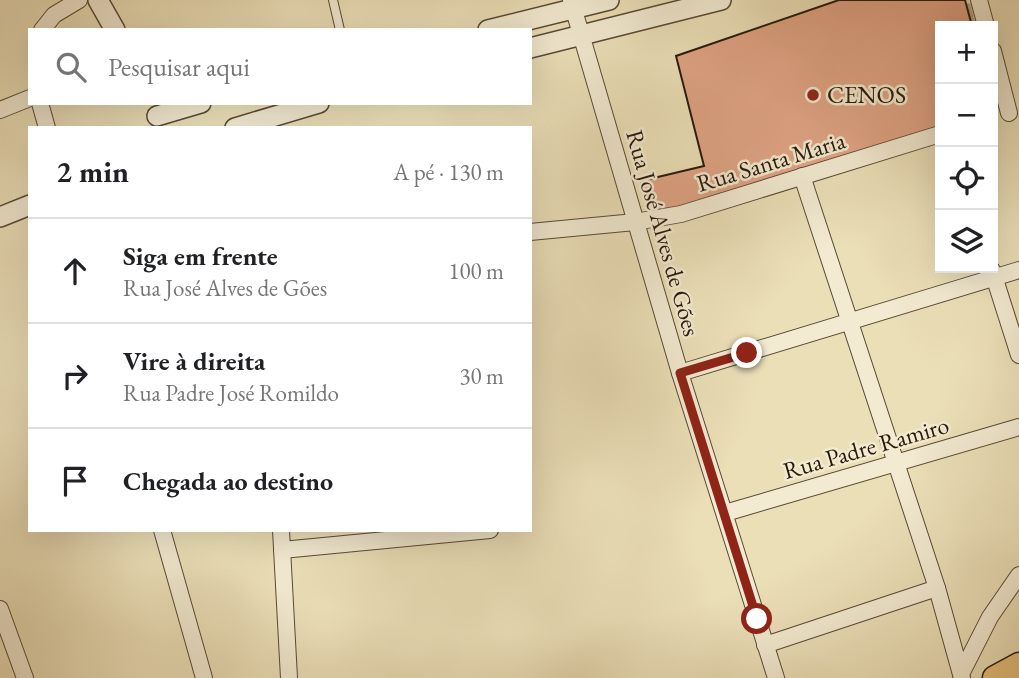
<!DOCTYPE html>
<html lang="pt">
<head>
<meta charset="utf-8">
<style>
  :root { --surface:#fff; --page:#f2f2f2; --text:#202124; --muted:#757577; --line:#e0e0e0 }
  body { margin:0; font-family:"EB Garamond",serif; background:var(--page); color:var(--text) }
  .controls { position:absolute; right:21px; top:21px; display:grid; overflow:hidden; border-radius:0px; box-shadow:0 7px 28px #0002 }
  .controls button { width:63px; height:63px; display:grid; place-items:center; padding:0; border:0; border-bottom:2px solid var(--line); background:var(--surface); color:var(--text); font:35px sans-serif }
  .stop { position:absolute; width:21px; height:21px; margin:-16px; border:5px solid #8f2418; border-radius:50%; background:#fff }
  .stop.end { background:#8f2418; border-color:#fff; box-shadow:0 2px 7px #0008 }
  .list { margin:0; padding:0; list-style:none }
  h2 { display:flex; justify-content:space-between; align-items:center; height:91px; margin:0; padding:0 28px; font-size:30px }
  h2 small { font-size:23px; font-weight:400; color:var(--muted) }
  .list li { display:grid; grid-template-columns:46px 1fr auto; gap:21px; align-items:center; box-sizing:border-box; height:105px; padding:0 28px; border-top:2px solid var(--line) }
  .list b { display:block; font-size:26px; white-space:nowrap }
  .list p { margin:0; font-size:23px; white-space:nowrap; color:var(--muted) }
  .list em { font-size:23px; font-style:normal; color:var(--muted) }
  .icon { flex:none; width:38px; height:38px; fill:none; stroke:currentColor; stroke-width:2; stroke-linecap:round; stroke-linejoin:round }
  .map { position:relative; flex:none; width:1019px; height:678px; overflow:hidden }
  .search { position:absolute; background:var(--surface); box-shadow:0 7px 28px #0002; left:28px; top:28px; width:504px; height:77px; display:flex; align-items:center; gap:18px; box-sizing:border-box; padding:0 24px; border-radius:0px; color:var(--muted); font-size:26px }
  .panel { position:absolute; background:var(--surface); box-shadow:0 7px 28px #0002; left:28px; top:126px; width:504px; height:406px; border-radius:0px }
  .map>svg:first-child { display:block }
  .building { fill:#dfa384; stroke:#271909; stroke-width:2; filter:url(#shadow) }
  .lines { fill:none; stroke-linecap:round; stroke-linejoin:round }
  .service-casing { stroke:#584a35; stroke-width:10 }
  .minor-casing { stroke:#584a35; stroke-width:18 }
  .tertiary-casing { stroke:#584a35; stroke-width:22 }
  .primary-casing { stroke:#271909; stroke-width:27 }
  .service { stroke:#f2ead1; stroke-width:8 }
  .minor { stroke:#f2ead1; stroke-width:16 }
  .tertiary { stroke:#f2ead1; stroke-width:19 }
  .primary { stroke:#e6c07c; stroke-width:24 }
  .route { stroke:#8f2418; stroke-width:9 }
  .poi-dot { fill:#8f2418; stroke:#f2ead1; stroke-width:2.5 }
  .labels { text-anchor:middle; stroke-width:5; stroke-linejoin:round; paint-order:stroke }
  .poi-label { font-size:24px; fill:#271909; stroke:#f2ead1; text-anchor:start }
  .street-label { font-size:24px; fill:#271909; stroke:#f2ead1 }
</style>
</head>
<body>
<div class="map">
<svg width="1019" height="678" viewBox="0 0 1019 678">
  <defs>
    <filter id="shadow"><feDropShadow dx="4.5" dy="4.5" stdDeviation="0" flood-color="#0004"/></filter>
  </defs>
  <rect width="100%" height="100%" fill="#ebdfb8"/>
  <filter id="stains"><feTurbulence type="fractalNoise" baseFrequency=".00286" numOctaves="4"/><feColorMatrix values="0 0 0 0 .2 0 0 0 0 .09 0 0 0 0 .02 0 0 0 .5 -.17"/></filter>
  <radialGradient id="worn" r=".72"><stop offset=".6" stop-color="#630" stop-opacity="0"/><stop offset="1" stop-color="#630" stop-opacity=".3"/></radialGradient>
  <path class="building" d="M 839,0 L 965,0 L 972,26 L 940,26 L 940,134 L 651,219 L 641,181 L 704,166 L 676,56 Z"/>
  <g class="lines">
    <g class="service-casing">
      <path id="service" d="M 333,0 L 340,30"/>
    </g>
    <g class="minor-casing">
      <g id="minor">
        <path d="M 571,0 L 680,373 L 776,678"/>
        <path d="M 979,0 L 986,26"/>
        <path d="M 42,30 L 54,15 L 79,0"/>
        <path d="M 993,51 L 1009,113"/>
        <path d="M 40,103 L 47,128"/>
        <path d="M 0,110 L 30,98"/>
        <path d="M 802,176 L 937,588 L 962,678"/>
        <path d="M 530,232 L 635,222 L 681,214 L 940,134"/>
        <path d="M 992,270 L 1019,355"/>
        <path d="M 680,373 L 1019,270"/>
        <path d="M 725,513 L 1019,427"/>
        <path d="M 162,530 L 204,678"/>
        <path d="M 281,530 L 289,678"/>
        <path d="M 282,550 L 490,530"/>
        <path d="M 0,609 L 25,678"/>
        <path d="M 765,645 L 937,588"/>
        <path d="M 961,674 L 990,617 L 1019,575"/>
      </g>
    </g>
    <g class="tertiary-casing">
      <g id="tertiary">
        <path d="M 98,0 L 115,30"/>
        <path d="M 488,30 L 609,0"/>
        <path d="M 530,48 L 721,0"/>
        <path d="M 157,116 L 201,103"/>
        <path d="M 235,128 L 319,103"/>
        <path d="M 0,217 L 30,205"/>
      </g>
    </g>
    <g class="primary-casing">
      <path id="primary" d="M 995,678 L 1019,665"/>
    </g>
    <use href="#service" class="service"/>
    <use href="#minor" class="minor"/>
    <use href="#tertiary" class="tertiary"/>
    <use href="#primary" class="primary"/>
  </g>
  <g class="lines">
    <path class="route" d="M 747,353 L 680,373 L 757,619"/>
  </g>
  <circle class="poi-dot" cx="813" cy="95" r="7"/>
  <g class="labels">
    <g class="poi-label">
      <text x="827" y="103">CENOS</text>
    </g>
    <g class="street-label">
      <text transform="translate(771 162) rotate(-17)" y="8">Rua Santa Maria</text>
      <text transform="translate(663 233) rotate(74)" y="8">Rua José Alves de Gões</text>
      <text transform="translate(866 448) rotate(-16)" y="8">Rua Padre Ramiro</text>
    </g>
  </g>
  <rect width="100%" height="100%" filter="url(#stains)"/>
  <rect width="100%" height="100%" fill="url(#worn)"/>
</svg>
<div class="controls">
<button>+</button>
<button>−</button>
<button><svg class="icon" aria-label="locate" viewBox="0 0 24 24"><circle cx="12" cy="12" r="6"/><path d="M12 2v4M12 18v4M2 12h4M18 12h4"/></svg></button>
<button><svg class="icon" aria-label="layers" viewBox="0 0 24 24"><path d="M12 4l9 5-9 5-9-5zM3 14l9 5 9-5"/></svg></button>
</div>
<div class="stop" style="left:757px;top:619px"></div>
<div class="stop end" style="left:747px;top:353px"></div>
<div class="search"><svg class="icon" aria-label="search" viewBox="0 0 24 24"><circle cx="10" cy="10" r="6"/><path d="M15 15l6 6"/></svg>Pesquisar aqui</div>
<section class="panel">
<h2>2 min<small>A pé · 130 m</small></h2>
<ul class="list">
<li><svg class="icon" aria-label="ahead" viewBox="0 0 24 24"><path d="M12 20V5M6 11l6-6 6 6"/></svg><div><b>Siga em frente</b><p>Rua José Alves de Gões</p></div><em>100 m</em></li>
<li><svg class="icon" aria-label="right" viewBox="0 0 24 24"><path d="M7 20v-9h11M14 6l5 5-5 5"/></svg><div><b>Vire à direita</b><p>Rua Padre José Romildo</p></div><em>30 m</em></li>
<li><svg class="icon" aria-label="arrive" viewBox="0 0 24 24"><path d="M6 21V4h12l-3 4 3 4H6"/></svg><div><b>Chegada ao destino</b></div></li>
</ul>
</section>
</div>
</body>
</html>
